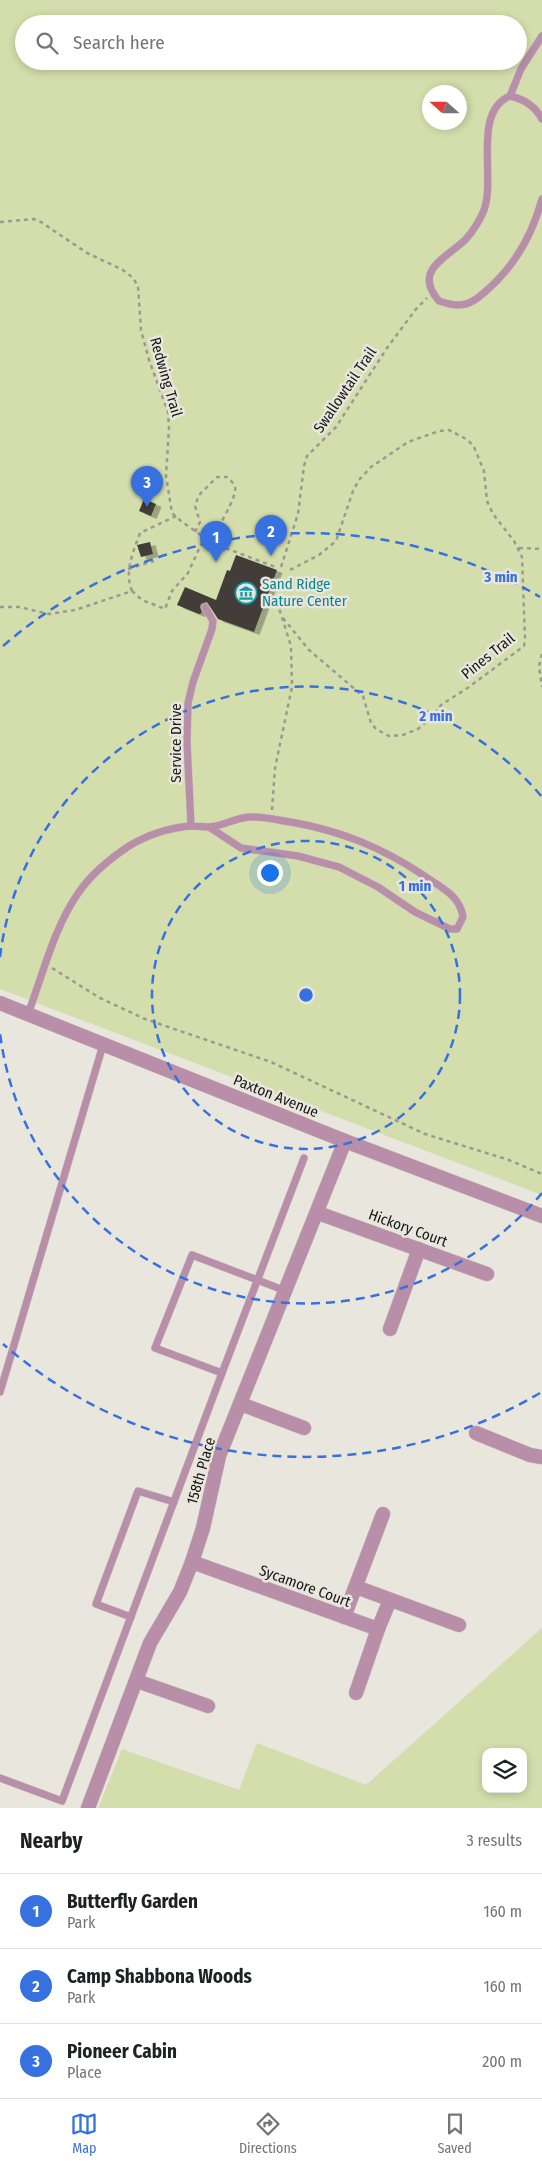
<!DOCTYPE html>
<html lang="en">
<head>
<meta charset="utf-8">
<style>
  :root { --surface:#fff; --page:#f6f6f6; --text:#202124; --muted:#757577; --line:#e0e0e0; --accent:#3771df }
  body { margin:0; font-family:"Fira Sans Condensed",sans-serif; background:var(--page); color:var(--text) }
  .controls { position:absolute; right:15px; bottom:15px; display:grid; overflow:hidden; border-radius:10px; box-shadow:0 2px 8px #0003 }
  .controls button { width:45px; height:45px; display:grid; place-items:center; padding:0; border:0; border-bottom:1px solid var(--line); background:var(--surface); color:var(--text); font:25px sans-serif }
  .compass { position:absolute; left:422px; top:85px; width:45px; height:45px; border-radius:50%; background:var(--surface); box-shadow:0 2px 8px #0003; rotate:291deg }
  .you { position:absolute; left:269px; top:872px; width:18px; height:18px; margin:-12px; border:4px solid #fff; border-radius:50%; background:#1a73e8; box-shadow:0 0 0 8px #1a73e833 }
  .badge { display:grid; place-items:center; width:32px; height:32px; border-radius:50%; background:var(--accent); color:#fff; font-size:16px; font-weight:700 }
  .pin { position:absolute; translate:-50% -41px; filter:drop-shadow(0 1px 2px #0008) }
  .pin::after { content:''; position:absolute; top:26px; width:18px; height:15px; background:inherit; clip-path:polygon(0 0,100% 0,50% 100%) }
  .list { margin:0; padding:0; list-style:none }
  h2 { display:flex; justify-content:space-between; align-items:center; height:65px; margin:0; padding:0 20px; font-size:21px }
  h2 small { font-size:16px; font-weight:400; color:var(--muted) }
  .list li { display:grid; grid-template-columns:32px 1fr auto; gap:15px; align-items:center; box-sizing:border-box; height:75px; padding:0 20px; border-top:1px solid var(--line) }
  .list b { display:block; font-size:19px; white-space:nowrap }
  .list p { margin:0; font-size:16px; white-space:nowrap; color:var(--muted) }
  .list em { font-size:16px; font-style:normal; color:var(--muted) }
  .icon { flex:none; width:28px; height:28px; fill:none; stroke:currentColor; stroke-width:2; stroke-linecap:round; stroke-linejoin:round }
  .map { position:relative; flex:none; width:542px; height:1808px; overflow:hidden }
  .search { position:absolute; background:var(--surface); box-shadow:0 2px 8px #0003; left:15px; right:15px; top:15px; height:55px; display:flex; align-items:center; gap:12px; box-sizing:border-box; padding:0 18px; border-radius:28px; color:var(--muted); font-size:19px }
  .sheet { height:290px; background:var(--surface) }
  nav { display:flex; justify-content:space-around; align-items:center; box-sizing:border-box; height:70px; border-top:1px solid var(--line); background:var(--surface); font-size:14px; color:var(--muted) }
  nav a { display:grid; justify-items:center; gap:2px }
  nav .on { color:var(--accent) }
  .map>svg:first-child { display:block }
  .green { fill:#d3deac; fill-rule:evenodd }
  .building { fill:#423e38; filter:url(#shadow) }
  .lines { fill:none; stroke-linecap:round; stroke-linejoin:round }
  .lane-casing { stroke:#c3c1b9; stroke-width:8 }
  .street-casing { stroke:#c3c1b9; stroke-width:15 }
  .path { stroke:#9b9993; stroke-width:2.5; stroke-dasharray:4 4; stroke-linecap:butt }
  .lane { stroke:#b88ea9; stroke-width:7 }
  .street { stroke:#b88ea9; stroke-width:14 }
  .ring { fill:none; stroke:#3771df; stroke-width:2.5; stroke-dasharray:9 6 }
  .labels { text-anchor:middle; stroke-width:5; stroke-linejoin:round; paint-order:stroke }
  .street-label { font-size:15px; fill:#181714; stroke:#e8e6dd }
  .culture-label { font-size:15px; fill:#0d838f; stroke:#e8e6dd; text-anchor:start }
  .centre { fill:#3771df; stroke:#e8e6dd; stroke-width:2.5 }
  .ring-label { font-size:15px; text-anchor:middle; font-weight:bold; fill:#3771df; stroke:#e8e6dd; stroke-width:5; stroke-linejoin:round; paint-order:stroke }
</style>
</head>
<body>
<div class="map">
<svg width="542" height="1808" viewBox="0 0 542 1808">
  <defs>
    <filter id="shadow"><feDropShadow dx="5.5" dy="3" stdDeviation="0" flood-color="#0004"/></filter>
  </defs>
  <rect width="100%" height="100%" fill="#e8e6dd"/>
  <g class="green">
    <path d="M 0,0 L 542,0 L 542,1195 L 0,989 ZM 24,24 L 518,24 L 518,61 L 24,61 ZM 430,92 L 460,92 L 460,122 L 430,122 Z"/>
    <path d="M 542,1628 L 542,1808 L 98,1808 L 122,1749 L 239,1790 L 257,1743 L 366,1785 ZM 486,1752 L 523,1752 L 523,1789 L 486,1789 Z"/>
  </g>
  <g class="building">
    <path d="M 144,499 L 156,504 L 151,516 L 139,511 Z"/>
    <path d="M 150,542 L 153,554 L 141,557 L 137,545 Z"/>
    <path d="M 236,555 L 277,570 L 254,632 L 218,619 L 207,602 L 201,604 L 200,607 L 202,613 L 199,614 L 177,605 L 185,587 L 216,600 L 227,570 L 230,571 Z"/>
  </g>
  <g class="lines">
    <g class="lane-casing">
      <g id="lane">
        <path d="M 510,96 L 521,69 L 542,36"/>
        <path d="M 542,119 C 535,106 524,99 510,96 C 472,112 496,177 484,210 C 480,220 473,231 466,239 C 447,258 412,270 439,301 C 445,303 452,305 458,305 C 470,305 478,298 486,291 C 515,266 532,236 542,199"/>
        <path d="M 191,826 L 187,742 L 188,703 L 193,682 L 212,629 L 213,621 L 205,607"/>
        <path d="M 28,1014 C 43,974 54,927 79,892 C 92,873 111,858 129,846 C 147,835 170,828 190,826 C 196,826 203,827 209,827 C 223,826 235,818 249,817 C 263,816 277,820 291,822 C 341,831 381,847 423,875 C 440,887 460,895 463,917 L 457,929 L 450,929 L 415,912 L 378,887 L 339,867 L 298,856 L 241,848 L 209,827"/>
        <path d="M 222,1373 L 155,1348 L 192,1255 L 286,1291"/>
        <path d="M 0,1392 L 103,1045"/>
        <path d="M 131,1617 L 96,1604 L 138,1491 L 174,1502"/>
        <path d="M 0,1778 L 62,1801 L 222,1373 L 304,1158"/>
      </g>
    </g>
    <g class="street-casing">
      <g id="street">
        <path d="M 0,1003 L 345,1141 L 542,1216"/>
        <path d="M 318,1213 L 487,1274"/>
        <path d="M 390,1329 L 419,1249"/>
        <path d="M 241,1404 L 304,1428"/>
        <path d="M 476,1433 L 530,1455 L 542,1457"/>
        <path d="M 192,1562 L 378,1629 L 390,1600"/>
        <path d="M 356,1587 L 459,1625"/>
        <path d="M 344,1617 L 383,1514"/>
        <path d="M 137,1681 L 208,1706"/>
        <path d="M 356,1693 L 378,1629"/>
        <path d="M 88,1808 L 150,1643 L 180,1592 L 192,1562 L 203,1528 L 219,1456 L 345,1141"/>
      </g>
    </g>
    <g class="path">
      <path d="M 0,222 L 34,219 L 41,222 L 87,253 L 123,270 L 133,278 L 138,286 L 141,330 L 149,360 L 168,412 L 169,428 L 166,476 L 172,513 L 181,521 L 212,543 L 278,568"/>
      <path d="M 195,532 L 200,522 L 195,506 L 199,495 L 217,477 L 227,477 C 230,480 234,483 235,487 C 238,496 216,531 210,541"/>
      <path d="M 519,548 L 542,549"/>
      <path d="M 281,567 L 298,514 L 304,466 L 307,456 L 336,427 L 387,348 L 416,309 L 427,298"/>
      <path d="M 128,569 L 154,561"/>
      <path d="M 132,591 C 124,571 133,553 140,533 L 176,516"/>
      <path d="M 0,607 L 19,607 L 49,614 L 75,610 L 132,591 L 142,600 L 165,609 L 172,591 L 188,573 L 204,538"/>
      <path d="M 283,618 L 309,650 L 363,696 L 371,723 L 376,729 L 389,736 L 403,735 L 418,729 L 432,717 L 441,705 L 469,687 L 524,646 L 525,639 L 522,557 L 514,541 L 493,514 L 487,501 L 484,471 L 474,447 L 468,440 L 449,430 L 439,431 L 408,442 L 371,467 L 359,480 L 353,491 L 336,541 L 319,555 L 288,571"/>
      <path d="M 542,654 L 539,666 L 542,687"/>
      <path d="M 272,810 L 275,768 L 292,687 L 291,646 L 278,605"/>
      <path d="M 52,968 L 100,998 L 145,1019 L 271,1062 L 425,1134 L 509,1160 L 542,1174"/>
    </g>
    <use href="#lane" class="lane"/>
    <use href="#street" class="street"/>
  </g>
  <g class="ring">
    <circle cx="306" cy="995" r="154"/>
    <path d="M542 1193A308 308 0 0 1 0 1033M0 957A308 308 0 0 1 542 797"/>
    <path d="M540 1393A462 462 0 0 1 3 1344M3 646A462 462 0 0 1 540 597"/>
  </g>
  <defs>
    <g id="museum-ring" transform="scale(1.125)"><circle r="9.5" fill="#e8e6dd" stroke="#0f9aa8" stroke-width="1.5"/><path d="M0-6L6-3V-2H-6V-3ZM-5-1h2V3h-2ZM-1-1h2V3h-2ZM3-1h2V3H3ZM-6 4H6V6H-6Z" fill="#0f9aa8"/></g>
  </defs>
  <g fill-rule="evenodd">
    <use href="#museum-ring" x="246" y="593"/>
  </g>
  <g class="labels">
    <g class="street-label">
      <text transform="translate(166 377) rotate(74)" y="5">Redwing Trail</text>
      <text transform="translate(345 390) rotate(-56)" y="5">Swallowtail Trail</text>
      <text transform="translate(488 656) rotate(-39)" y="5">Pines Trail</text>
      <text transform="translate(176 743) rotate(-90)" y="5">Service Drive</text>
      <text transform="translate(276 1096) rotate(22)" y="5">Paxton Avenue</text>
      <text transform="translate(408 1228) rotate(20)" y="5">Hickory Court</text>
      <text transform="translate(201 1471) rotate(-74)" y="5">158th Place</text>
      <text transform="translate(305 1586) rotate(20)" y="5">Sycamore Court</text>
    </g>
    <g class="culture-label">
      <text x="262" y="589">Sand Ridge<tspan x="262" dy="17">Nature Center</tspan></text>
    </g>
  </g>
  <circle cx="306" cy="995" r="8" class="centre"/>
  <g class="ring-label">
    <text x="501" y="582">3 min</text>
    <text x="436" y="721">2 min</text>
    <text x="415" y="891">1 min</text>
  </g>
</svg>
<div class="controls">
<button><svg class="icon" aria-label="layers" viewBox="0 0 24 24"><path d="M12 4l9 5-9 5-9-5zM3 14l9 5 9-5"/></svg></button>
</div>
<svg class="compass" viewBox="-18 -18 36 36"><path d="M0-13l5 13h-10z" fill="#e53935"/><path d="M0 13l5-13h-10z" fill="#757577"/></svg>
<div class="you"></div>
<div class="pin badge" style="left:216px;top:562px">1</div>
<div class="pin badge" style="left:271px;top:556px">2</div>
<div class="pin badge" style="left:147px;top:507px">3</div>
<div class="search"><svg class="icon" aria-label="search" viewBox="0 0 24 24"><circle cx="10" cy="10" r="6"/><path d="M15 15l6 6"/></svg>Search here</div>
</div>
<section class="sheet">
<h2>Nearby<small>3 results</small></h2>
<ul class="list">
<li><span class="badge">1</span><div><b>Butterfly Garden</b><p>Park</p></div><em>160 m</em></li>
<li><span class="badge">2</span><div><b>Camp Shabbona Woods</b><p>Park</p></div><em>160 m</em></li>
<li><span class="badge">3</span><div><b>Pioneer Cabin</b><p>Place</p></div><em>200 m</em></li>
</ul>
</section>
<nav>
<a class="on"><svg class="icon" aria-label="map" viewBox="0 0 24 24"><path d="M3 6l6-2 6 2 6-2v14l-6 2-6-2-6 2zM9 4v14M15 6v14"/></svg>Map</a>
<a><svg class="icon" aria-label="directions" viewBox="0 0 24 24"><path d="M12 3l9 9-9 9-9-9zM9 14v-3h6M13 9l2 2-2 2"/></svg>Directions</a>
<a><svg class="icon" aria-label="saved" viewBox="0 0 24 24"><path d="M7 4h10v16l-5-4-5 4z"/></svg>Saved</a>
</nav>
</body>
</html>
